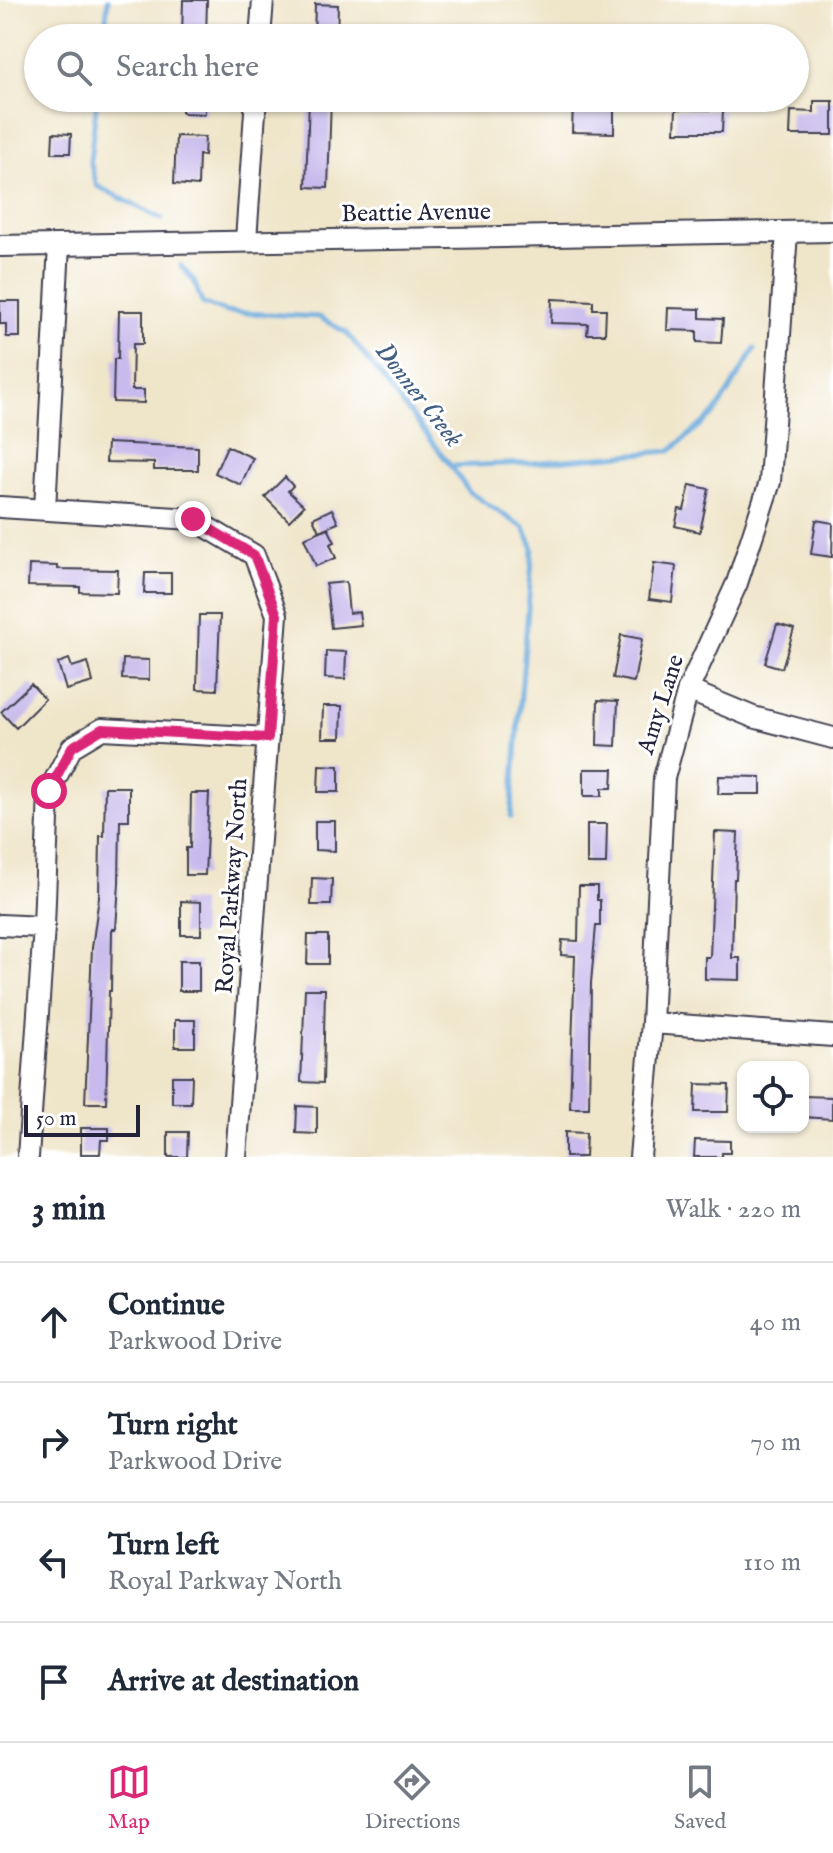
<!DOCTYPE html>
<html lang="en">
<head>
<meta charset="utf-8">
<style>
  :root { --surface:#fff; --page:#f2f2f3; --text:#1f2937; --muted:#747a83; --line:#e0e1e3; --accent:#db2777 }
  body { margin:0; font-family:"IM FELL English",serif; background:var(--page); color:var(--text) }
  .controls { position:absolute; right:24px; bottom:24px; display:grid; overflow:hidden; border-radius:16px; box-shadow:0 2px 6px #0004 }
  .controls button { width:72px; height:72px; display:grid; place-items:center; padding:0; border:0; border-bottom:2px solid var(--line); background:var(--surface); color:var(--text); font:40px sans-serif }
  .scale { position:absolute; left:24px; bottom:20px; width:116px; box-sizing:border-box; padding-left:8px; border:4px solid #22223b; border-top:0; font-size:22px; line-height:28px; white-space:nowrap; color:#22223b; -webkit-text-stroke:6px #fff; paint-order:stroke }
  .stop { position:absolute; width:24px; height:24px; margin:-18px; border:6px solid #db2777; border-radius:50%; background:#fff }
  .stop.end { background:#db2777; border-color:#fff; box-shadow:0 2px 8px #0008 }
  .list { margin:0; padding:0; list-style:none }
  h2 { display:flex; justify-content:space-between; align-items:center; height:104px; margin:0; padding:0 32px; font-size:34px }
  h2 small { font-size:26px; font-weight:400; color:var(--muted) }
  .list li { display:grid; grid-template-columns:52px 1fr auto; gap:24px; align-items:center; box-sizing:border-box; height:120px; padding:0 32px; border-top:2px solid var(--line) }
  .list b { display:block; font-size:30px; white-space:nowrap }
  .list p { margin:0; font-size:26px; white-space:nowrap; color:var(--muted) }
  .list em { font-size:26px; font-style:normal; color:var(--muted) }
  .icon { flex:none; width:44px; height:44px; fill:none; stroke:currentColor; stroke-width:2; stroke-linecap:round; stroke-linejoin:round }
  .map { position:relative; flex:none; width:833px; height:1157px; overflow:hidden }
  .search { position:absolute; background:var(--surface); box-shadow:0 2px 6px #0004; left:24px; right:24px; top:24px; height:88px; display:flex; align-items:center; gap:20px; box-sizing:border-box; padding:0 28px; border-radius:44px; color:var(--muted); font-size:30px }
  .sheet { height:584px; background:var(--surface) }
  nav { display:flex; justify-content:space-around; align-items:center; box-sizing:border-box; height:112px; border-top:2px solid var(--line); background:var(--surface); font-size:22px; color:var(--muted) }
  nav a { display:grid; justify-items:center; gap:4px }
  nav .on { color:var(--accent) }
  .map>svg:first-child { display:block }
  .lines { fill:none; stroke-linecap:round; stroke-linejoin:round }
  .stream { stroke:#69a9dc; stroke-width:5 }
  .building { fill:#c8baec }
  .minor-casing { stroke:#413f50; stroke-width:24 }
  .minor { stroke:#fff; stroke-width:20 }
  .route { stroke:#db2777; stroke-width:10 }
  .labels { text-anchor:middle; stroke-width:6; stroke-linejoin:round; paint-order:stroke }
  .street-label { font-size:24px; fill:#22223b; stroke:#fff }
  .water-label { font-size:26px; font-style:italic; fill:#425f83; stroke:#fff }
</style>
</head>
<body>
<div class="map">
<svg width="833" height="1157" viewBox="0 0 833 1157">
  <rect width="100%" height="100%" fill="#fff"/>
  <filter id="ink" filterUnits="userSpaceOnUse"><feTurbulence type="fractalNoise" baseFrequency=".0125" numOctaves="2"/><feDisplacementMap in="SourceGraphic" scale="16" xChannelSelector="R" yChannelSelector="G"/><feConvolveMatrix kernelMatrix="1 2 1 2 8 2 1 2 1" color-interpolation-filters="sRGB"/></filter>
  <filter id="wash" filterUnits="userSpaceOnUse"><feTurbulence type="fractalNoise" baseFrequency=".006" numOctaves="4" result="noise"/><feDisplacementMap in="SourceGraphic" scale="32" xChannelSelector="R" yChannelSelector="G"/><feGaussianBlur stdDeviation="1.8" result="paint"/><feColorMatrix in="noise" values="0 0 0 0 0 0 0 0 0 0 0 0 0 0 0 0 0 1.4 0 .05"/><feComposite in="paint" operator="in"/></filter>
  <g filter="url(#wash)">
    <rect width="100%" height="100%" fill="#efe5c9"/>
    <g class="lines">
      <g class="stream">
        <path d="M 104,38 L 108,0"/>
        <path d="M 97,98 L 90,161 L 97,186 L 162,219"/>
        <path d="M 181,266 L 194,281 L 202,303 L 226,312 L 319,317 L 347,333 L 451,466 L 531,463 L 670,451 L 715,413 L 755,349"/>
        <path d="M 451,466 L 469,492 L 524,528 L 533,548 L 511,817"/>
      </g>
    </g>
    <g id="blocks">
      <g class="building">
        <path d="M 183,0 L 207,0 L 206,38 L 182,38 Z"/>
        <path d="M 315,4 L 338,5 L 337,38 L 314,38 Z"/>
        <path d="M 182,98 L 205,98 L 205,114 L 182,113 Z"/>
        <path d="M 309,98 L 331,98 L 328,188 L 306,187 Z"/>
        <path d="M 814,101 L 833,101 L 833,135 L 790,135 L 791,111 L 814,112 Z"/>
        <path d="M 573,103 L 602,103 L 602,109 L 614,109 L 614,133 L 572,132 Z"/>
        <path d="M 676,109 L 723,110 L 722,132 L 675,132 Z"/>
        <path d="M 53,133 L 71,134 L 70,153 L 52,153 Z"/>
        <path d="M 176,136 L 205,137 L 204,156 L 199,155 L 198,186 L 174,184 Z"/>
        <path d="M 552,299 L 593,301 L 593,309 L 606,309 L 605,334 L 587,334 L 588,324 L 551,323 Z"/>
        <path d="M 0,301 L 20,301 L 20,337 L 6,337 L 6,324 L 0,324 Z"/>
        <path d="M 668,308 L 700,309 L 700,318 L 723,319 L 721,343 L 697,342 L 697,331 L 667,330 Z"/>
        <path d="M 119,311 L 143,311 L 143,344 L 133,344 L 132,390 L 144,390 L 144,403 L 113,402 L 114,359 L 118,359 Z"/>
        <path d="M 107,443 L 198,447 L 198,470 L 154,470 L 154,463 L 106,462 Z"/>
        <path d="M 227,446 L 253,458 L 241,485 L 215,473 Z"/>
        <path d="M 285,477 L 293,486 L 288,491 L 304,506 L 289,521 L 265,497 Z"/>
        <path d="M 690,485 L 709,489 L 700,532 L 675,526 L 679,509 L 684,510 Z"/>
        <path d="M 332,509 L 338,523 L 319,531 L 313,518 Z"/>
        <path d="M 816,520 L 833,523 L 832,557 L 811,554 Z"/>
        <path d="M 328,528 L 335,542 L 330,544 L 336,558 L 316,566 L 304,538 Z"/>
        <path d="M 654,563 L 676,566 L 672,602 L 649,599 Z"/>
        <path d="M 29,565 L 57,566 L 57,569 L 118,570 L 117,593 L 80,592 L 80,587 L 28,586 Z"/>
        <path d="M 145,573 L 171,573 L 171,593 L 144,593 Z"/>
        <path d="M 346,582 L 349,613 L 359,612 L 361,625 L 331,628 L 326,584 Z"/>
        <path d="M 199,615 L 220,615 L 217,690 L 197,689 Z"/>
        <path d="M 777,624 L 794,629 L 782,668 L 765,663 Z"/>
        <path d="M 621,635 L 642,639 L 634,682 L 613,678 Z"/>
        <path d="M 326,651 L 346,652 L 345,679 L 325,678 Z"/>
        <path d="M 69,659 L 72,667 L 88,662 L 93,682 L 66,690 L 58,663 Z"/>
        <path d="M 123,659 L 149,660 L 149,680 L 122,679 Z"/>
        <path d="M 31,684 L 45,699 L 16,728 L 1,712 Z"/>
        <path d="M 598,700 L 618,701 L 616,746 L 597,745 Z"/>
        <path d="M 323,706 L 342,706 L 341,738 L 322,738 Z"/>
        <path d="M 319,765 L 339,766 L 339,792 L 318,792 Z"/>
        <path d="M 584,769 L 613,769 L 612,788 L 602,788 L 602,796 L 584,796 Z"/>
        <path d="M 719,776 L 761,777 L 761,794 L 718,794 Z"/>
        <path d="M 105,787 L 129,787 L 129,820 L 120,820 L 119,883 L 116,929 L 112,929 L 111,991 L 109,991 L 106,1103 L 85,1103 L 92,948 L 99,897 L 100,836 L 104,836 Z"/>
        <path d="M 191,793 L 209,793 L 205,875 L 186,875 L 186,848 L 190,848 Z"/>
        <path d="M 315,821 L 335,821 L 335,851 L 315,850 Z"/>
        <path d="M 587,824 L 607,824 L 606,864 L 587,864 Z"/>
        <path d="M 715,832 L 738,833 L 736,879 L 734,879 L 732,958 L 740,958 L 740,980 L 705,979 L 705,957 L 710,957 Z"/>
        <path d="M 312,878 L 332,879 L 331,905 L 311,905 Z"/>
        <path d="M 579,886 L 597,886 L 597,900 L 600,900 L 600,926 L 596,926 L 591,983 L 589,1108 L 570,1108 L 575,956 L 561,955 L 562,940 L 578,941 Z"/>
        <path d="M 181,901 L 201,902 L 201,935 L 181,935 Z"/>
        <path d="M 308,935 L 328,935 L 328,964 L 307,964 Z"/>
        <rect x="179" y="961" width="20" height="30"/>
        <path d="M 305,989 L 325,989 L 323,1083 L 301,1082 Z"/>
        <rect x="175" y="1020" width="20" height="27"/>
        <path d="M 172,1076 L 192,1076 L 191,1103 L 172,1103 Z"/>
        <path d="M 696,1084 L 729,1085 L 728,1112 L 695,1112 Z"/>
        <path d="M 803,1096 L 832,1097 L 832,1119 L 803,1117 Z"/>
        <path d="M 297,1106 L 317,1107 L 317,1134 L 296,1133 Z"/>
        <path d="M 81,1128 L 109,1128 L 109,1140 L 101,1140 L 100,1154 L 81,1154 Z"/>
        <path d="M 168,1132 L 188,1132 L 187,1157 L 168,1157 Z"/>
        <path d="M 565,1132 L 586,1133 L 585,1157 L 565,1157 Z"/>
        <path d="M 695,1140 L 730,1141 L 730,1153 L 722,1153 L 722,1157 L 694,1157 Z"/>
      </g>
    </g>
  </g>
  <g filter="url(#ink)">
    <use href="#blocks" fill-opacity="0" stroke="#413f50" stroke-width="2"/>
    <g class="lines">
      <g class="minor-casing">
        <g id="minor">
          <path d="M 260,38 L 263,0"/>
          <path d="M 246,240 L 256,98"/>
          <path d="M 0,246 L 833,231"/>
          <path d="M 0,507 L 193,519 L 254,555 L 277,615 L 236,1157"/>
          <path d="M 45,509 L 59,245"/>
          <path d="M 688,690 L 753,717 L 833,738"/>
          <path d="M 0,925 L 44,927"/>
          <path d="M 652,1023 L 833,1036"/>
          <path d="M 28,1157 L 44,927 L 49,791 L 72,747 L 102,729 L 268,738"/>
          <path d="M 640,1157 L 652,1023 L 664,778 L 688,690 L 737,583 L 770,482 L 787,232"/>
        </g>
      </g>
      <use href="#minor" class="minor"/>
    </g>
  </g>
  <g class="lines" filter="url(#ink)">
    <path class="route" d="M 49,791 L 72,747 L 102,729 L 268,738 L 277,615 L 254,555 L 193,519"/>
  </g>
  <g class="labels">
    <g class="street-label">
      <text transform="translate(416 212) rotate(-1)" y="8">Beattie Avenue</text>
      <text transform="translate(660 704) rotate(-72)" y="8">Amy Lane</text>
      <text transform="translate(231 886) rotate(-86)" y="8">Royal Parkway North</text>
    </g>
    <g class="water-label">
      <text transform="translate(420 394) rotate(52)" y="9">Donner Creek</text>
    </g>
  </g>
</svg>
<div class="controls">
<button><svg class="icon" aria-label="locate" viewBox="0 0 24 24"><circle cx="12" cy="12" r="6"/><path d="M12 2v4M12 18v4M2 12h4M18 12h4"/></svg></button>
</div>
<div class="scale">50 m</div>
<div class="stop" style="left:49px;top:791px"></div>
<div class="stop end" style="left:193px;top:519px"></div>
<div class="search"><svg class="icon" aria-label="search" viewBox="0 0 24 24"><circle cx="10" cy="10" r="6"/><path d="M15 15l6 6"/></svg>Search here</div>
</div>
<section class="sheet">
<h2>3 min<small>Walk · 220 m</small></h2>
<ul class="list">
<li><svg class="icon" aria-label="ahead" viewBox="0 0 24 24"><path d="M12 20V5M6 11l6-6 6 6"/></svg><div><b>Continue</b><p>Parkwood Drive</p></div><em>40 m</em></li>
<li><svg class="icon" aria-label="right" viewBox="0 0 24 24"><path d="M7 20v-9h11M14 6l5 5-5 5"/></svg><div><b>Turn right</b><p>Parkwood Drive</p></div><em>70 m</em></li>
<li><svg class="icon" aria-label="left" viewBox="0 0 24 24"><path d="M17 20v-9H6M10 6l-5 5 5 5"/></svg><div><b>Turn left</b><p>Royal Parkway North</p></div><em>110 m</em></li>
<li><svg class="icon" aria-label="arrive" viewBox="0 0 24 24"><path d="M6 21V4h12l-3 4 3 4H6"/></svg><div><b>Arrive at destination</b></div></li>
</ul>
</section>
<nav>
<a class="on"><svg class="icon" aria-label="map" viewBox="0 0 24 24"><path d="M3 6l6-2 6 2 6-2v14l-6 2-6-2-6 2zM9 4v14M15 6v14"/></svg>Map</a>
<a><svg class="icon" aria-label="directions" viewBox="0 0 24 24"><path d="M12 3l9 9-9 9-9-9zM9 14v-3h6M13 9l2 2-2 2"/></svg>Directions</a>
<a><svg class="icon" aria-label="saved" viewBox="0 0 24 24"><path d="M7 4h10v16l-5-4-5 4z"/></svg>Saved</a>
</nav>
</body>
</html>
